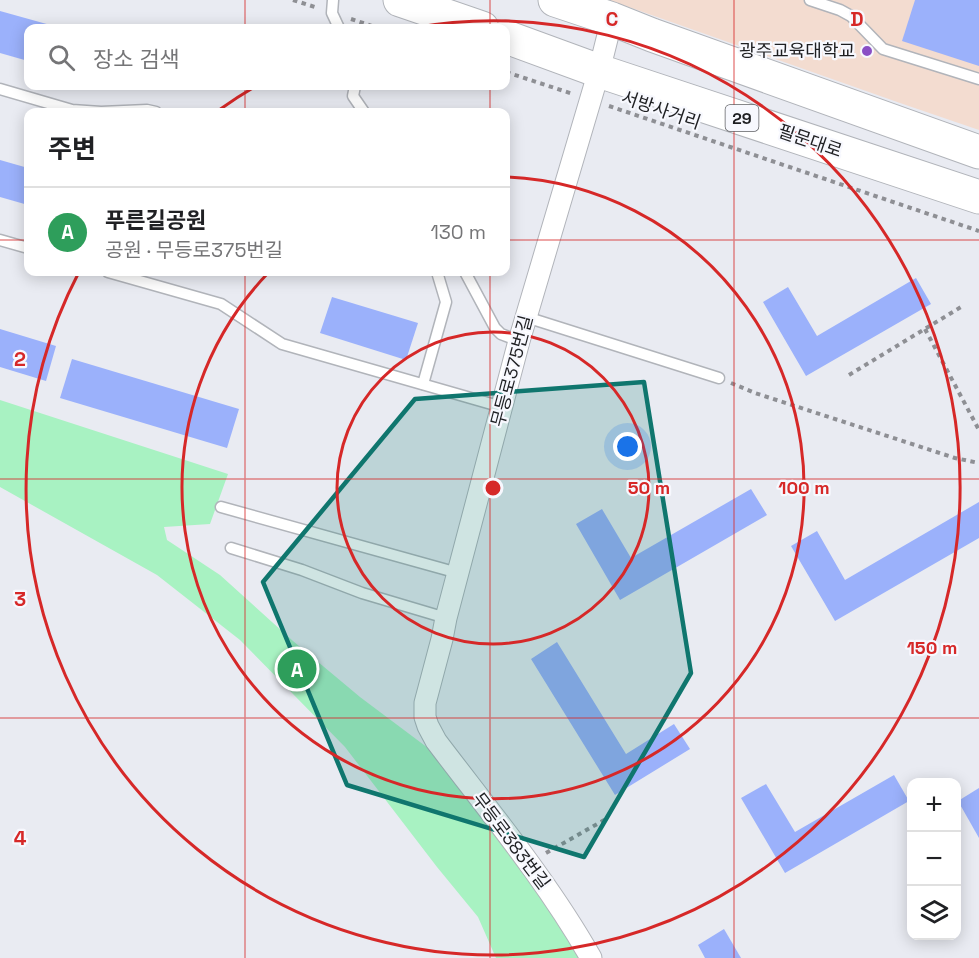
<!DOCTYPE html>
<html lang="ko">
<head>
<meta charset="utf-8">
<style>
  :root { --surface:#fff; --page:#f2f2f2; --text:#202124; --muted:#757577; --line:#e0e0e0; --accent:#ea580c }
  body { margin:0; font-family:"Space Grotesk","Noto Sans KR",sans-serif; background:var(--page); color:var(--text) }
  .controls { position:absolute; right:18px; bottom:18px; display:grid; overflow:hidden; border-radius:12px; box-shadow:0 3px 15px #0003 }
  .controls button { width:54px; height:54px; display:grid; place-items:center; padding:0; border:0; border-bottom:2px solid var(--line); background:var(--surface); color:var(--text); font:30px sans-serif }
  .you { position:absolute; left:628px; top:447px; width:21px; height:21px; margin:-15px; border:4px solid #fff; border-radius:50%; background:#1a73e8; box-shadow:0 0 0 9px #1a73e833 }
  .badge { display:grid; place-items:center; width:39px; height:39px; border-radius:50%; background:var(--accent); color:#fff; font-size:20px; font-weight:700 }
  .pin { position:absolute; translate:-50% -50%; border:3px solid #fff; box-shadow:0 2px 6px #0006 }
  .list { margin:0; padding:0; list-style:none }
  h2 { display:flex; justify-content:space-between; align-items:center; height:78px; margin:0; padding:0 24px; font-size:26px }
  h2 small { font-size:20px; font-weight:400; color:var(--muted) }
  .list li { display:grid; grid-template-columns:39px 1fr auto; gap:18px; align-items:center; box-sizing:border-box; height:90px; padding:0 24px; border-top:2px solid var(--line) }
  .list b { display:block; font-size:22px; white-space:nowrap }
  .list p { margin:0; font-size:20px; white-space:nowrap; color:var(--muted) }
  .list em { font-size:20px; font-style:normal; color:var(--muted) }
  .icon { flex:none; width:33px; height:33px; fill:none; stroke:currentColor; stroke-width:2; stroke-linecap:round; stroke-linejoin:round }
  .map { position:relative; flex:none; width:979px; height:958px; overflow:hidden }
  .search { position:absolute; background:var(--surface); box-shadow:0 3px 15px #0003; left:24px; top:24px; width:486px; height:66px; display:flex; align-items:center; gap:15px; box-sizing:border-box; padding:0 21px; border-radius:12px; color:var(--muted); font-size:22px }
  .panel { position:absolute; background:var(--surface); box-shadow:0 3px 15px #0003; left:24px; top:108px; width:486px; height:168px; border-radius:12px }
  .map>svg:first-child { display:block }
  .industrial { fill:#f3dcd0 }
  .green { fill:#a8f2c2 }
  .building { fill:#9bb1fb }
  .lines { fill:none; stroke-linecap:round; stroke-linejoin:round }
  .service-casing { stroke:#b1b4ba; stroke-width:13 }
  .minor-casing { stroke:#b1b4ba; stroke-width:23 }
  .primary-casing { stroke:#b1b4ba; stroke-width:35 }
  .path { stroke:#8e8f94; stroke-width:4; stroke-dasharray:4.5 4.5; stroke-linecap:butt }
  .service { stroke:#fff; stroke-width:10 }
  .minor { stroke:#fff; stroke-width:21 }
  .primary { stroke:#fff; stroke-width:33 }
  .marked { fill:#0f766e; fill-opacity:0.2; stroke:#0f766e; stroke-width:4.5; stroke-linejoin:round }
  .grid { fill:none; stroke:#d62828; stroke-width:1.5; stroke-opacity:0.55 }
  .ring { fill:none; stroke:#d62828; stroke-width:3 }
  .poi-dot { fill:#8a4fc5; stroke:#f7f8fe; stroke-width:2 }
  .labels { text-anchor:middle; stroke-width:4.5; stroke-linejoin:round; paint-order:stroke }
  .shield { fill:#f7f8fe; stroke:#5f6064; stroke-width:1.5 }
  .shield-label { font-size:16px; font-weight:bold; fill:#1e1f22 }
  .poi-label { font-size:18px; fill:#1e1f22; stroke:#f7f8fe; text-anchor:end }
  .street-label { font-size:18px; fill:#1e1f22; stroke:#f7f8fe }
  .grid-label { font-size:20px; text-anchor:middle; font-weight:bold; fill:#d62828; stroke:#f7f8fe; stroke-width:4.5; stroke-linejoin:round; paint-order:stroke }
  .centre { fill:#d62828; stroke:#f7f8fe; stroke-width:3 }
  .ring-label { font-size:18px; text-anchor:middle; font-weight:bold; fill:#d62828; stroke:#f7f8fe; stroke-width:4.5; stroke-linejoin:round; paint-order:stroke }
</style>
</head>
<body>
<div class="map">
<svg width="979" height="958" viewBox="0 0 979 958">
  <rect width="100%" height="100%" fill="#e9ebf2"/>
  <path class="industrial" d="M 609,0 L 979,0 L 979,130 L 900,103 Z"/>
  <path class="green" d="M 0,400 L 228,474 L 210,524 L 164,527 L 167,540 L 220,575 L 293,641 L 360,697 L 436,754 L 510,847 L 585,958 L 496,958 L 478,917 L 437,867 L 345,747 L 240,640 L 157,575 L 0,487 Z"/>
  <g class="building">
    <path d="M 915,0 L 979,0 L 979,66 L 902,41 Z"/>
    <path d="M 0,11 L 61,28 L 28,28 L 28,61 L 0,53 Z"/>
    <path d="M 0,160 L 28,168 L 28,205 L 0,197 Z"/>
    <path d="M 916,278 L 931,304 L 806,376 L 763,302 L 788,287 L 817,336 Z"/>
    <path d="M 332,297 L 418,323 L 406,360 L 320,333 Z"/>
    <path d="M 0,329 L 56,346 L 46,381 L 0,367 Z"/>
    <path d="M 72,359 L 239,409 L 227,448 L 60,398 Z"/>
    <path d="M 751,489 L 767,515 L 620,600 L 576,524 L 602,509 L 631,558 Z"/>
    <path d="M 979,502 L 979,538 L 835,621 L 791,546 L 817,531 L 845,580 Z"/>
    <path d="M 557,642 L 626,754 L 674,724 L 690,749 L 615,795 L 531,659 Z"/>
    <path d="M 894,775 L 909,801 L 785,873 L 741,798 L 766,784 L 795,832 Z"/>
    <path d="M 979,788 L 979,838 L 958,801 Z"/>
    <path d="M 724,929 L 741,958 L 705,958 L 698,945 Z"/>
  </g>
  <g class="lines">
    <g class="service-casing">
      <g id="service">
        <path d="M 333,0 L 332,13 L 339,28"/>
        <path d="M 810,0 L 840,10 L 851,16 L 883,49 L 979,79"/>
        <path d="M 355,86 L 353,96 L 364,112"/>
        <path d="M 0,89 L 72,110 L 101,112 L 147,110 L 156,112"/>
        <path d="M 0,240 L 28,248"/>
        <path d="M 108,272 L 221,304 L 282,344 L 502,407"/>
        <path d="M 465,272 L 495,328 L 501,334 L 519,341"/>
        <path d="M 526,317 L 719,378"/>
        <path d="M 423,384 L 446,302 L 437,272"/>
        <path d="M 221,507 L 458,573"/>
        <path d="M 231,548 L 302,570 L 362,593 L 446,618"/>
      </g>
    </g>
    <g class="minor-casing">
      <path id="minor" d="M 591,958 C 548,882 489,811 436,741 L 428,726 L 425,717 L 425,703 L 442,639 L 446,618 L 519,341 L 599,71 L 612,19"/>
    </g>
    <g class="primary-casing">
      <g id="primary">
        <path d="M 400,0 L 482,28"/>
        <path d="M 555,0 L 612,19 L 652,35 L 979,152"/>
        <path d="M 506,37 L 599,71 L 979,197"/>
      </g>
    </g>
    <g class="path">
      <path d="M 293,0 L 318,8"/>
      <path d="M 351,19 L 378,28"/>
      <path d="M 506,72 L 573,94"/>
      <path d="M 609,106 L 979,231"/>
      <path d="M 925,329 L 979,430"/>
      <path d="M 849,375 L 961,307"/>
      <path d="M 731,383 L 755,393 L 955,458 L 979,463"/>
      <path d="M 546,853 L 606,819"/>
    </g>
    <use href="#service" class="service"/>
    <use href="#minor" class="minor"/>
    <use href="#primary" class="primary"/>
  </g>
  <path class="marked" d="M 644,382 L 691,673 L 584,857 L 347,785 L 263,582 L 415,399 Z"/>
  <path class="grid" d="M 245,0 L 245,28M 490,0 L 490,28M 734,0 L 734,958M 245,86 L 245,112M 490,86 L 490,112M 0,240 L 28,240M 506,240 L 979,240M 245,272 L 245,958M 490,272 L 490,958M 0,479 L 979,479M 0,718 L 979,718"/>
  <g class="ring">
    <circle cx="493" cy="488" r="156"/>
    <path d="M507 177A311 311 0 1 1 269 272"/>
    <path d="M219 110A467 467 0 0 1 256 86M412 28A467 467 0 1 1 79 272"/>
  </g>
  <circle class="poi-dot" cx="867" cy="51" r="6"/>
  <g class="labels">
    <rect class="shield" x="725.5" y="105" width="33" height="26" rx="4.5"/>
    <g class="shield-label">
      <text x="742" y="124">29</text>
    </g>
    <g class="poi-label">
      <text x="855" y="57">광주교육대학교</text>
    </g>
    <g class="street-label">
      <text transform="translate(661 110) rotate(19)" y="6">서방사거리</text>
      <text transform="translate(810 141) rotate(19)" y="6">필문대로</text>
      <text transform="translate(512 371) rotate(-75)" y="6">무등로375번길</text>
      <text transform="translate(511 841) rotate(53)" y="6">무등로383번길</text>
    </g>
  </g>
  <g class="grid-label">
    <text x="612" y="26">C</text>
    <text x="857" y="26">D</text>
    <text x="20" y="366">2</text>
    <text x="20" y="606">3</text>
    <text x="20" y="845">4</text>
  </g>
  <circle cx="493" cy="488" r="9" class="centre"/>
  <g class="ring-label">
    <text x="649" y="494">50 m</text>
    <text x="804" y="494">100 m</text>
    <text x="932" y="654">150 m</text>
  </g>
</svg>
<div class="controls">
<button>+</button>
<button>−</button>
<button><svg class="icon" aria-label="layers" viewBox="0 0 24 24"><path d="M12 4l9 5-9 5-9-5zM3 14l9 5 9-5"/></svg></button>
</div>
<div class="you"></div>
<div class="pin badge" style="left:297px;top:669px;background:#2e9e5b">A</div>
<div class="search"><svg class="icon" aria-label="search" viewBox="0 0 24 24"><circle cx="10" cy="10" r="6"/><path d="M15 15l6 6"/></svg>장소 검색</div>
<section class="panel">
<h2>주변<small></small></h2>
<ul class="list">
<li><span class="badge" style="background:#2e9e5b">A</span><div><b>푸른길공원</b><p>공원 · 무등로375번길</p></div><em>130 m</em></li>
</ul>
</section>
</div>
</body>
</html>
